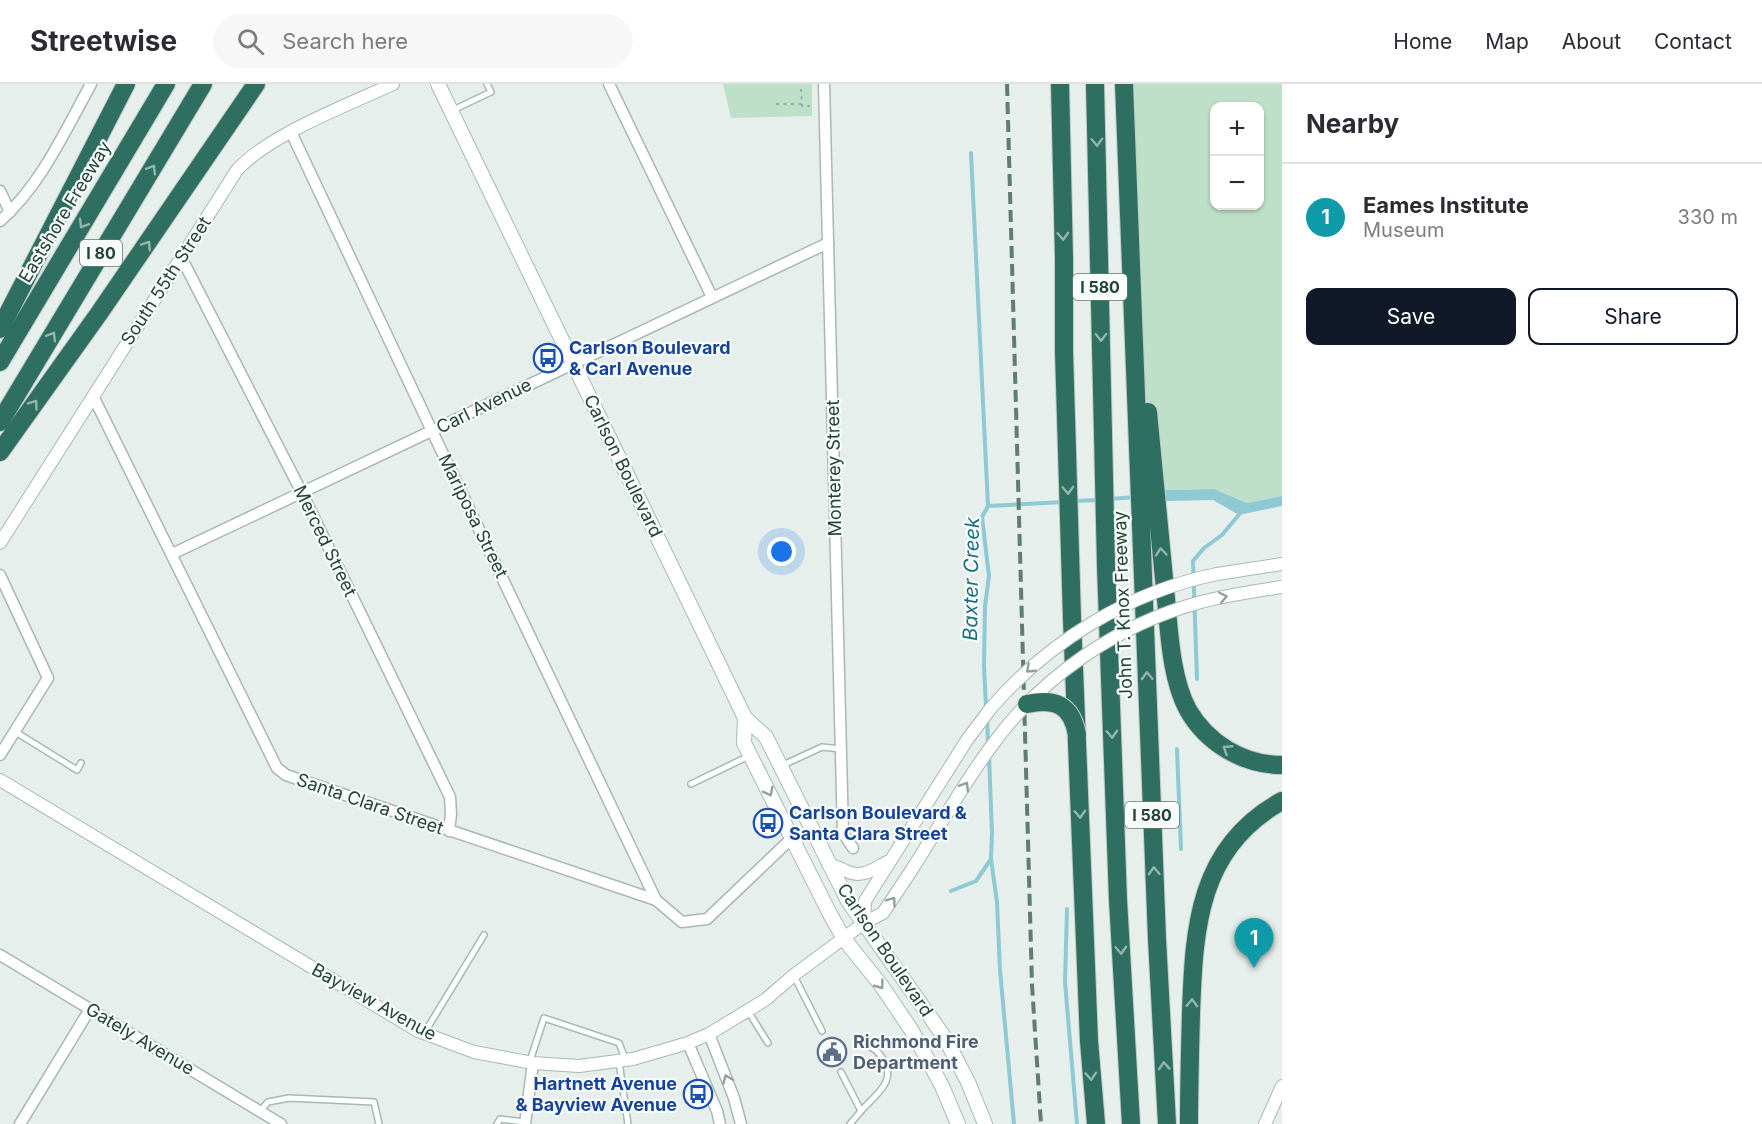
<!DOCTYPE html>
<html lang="en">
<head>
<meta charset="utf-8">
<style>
  :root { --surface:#fff; --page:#f7f7f7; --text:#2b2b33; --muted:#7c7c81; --line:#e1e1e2; --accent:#111827 }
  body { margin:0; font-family:Inter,sans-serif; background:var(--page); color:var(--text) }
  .controls { position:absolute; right:18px; top:18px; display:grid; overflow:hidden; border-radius:12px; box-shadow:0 2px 4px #0004 }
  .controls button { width:54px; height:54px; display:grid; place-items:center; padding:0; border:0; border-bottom:2px solid var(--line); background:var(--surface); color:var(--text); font:30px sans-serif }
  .you { position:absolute; left:782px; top:468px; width:21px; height:21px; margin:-15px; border:4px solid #fff; border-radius:50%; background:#1a73e8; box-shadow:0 0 0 9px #1a73e833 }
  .badge { display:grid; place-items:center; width:39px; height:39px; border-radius:50%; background:var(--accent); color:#fff; font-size:20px; font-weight:700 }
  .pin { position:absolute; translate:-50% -50px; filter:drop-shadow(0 2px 3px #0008) }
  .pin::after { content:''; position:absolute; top:32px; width:21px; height:18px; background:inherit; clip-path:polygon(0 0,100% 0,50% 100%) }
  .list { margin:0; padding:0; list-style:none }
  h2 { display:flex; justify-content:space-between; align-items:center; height:78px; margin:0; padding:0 24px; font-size:26px }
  h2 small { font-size:20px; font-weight:400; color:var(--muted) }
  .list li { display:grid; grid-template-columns:39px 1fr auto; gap:18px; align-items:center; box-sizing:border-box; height:108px; padding:0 24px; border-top:2px solid var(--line) }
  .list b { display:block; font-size:22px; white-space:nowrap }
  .list p { margin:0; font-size:20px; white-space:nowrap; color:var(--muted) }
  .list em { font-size:20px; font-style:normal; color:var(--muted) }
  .actions { display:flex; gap:12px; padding:18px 24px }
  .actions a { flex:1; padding:14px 0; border:2px solid var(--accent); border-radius:12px; text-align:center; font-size:21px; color:var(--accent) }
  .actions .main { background:var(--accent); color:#fff }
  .icon { flex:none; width:33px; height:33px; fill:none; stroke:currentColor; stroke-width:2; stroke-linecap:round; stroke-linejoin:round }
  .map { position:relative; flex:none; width:1282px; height:1040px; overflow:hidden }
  header { display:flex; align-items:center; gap:36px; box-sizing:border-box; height:84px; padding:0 30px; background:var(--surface); border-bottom:2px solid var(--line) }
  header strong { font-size:28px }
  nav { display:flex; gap:33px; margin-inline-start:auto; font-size:21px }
  .search { width:420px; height:54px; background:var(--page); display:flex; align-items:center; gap:15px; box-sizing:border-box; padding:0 21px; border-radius:33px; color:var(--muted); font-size:22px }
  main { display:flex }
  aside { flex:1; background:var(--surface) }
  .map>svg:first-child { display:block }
  .green { fill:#bfe0c8; fill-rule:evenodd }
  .water { fill:#8ec9d4 }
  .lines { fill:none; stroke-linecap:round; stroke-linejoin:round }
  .stream { stroke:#8ec9d4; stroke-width:4 }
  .service-casing { stroke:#a8b8b2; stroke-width:8 }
  .minor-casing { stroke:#a8b8b2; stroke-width:13 }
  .tertiary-casing { stroke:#a8b8b2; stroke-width:14 }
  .secondary-casing { stroke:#a4bbb3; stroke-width:16 }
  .motorway-casing { stroke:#c2cac8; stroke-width:20 }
  .path { stroke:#86b3a5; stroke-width:2; stroke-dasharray:3 4.5; stroke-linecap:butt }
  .service { stroke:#fff; stroke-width:5 }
  .minor { stroke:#fff; stroke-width:10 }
  .tertiary { stroke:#fff; stroke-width:12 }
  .secondary { stroke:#fff; stroke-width:14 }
  .motorway { stroke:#2f6f62; stroke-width:18 }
  .rail { stroke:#5f7d75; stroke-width:4; stroke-dasharray:12 6; stroke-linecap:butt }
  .tertiary-bridge-casing { stroke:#a8b8b2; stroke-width:14; stroke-linecap:butt }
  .motorway-bridge-casing { stroke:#c2cac8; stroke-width:20; stroke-linecap:butt }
  .tertiary-bridge { stroke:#fff; stroke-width:12 }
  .motorway-bridge { stroke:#2f6f62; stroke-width:18 }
  .oneway { stroke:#93b5ae }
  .oneway2 { stroke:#92a09c }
  .labels { text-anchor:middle; stroke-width:4.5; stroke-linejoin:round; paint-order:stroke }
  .shield { fill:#f7fbf9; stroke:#637a73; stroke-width:1.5 }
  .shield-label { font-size:16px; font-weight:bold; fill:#24423a }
  .street-label { font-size:18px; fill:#24423a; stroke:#f7fbf9 }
  .transit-label { font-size:18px; font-weight:bold; fill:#164399; stroke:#f7fbf9; text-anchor:start }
  .service-label { font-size:18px; font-weight:bold; fill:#4e5e75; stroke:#f7fbf9; text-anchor:start }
  .water-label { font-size:20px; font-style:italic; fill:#1c6f80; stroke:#f7fbf9 }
</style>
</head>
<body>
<header>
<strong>Streetwise</strong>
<div class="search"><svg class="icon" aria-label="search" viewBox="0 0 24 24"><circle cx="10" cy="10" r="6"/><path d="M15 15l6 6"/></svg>Search here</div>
<nav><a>Home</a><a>Map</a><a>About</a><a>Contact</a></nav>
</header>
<main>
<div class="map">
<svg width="1282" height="1040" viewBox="0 0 1282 1040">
  <rect width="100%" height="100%" fill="#e6efeb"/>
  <g class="green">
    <path d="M 723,0 L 812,0 L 812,32 L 731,34 Z"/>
    <path d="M 1124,0 L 1282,0 L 1282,412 L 1247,419 L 1214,405 L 1156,406 L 1130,162 ZM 1214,22 L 1260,22 L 1260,122 L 1214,122 Z"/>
  </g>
  <path class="water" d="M 1214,405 L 1247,419 L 1282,412 L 1282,422 L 1239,431 L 1213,416 L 1165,417 L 1164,406 Z"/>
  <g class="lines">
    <g class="stream">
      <path d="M 971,69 L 988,422"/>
      <path d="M 1110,415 L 1136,413"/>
      <path d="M 1074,417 L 1100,416"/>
      <path d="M 1197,595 L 1193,477 L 1204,464 L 1222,451 L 1242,427"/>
      <path d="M 986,624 L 984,582 L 985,522 L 989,492 L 982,433 L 988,422 L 1064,418"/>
      <path d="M 987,635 L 988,660"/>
      <path d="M 1177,665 L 1181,765"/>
      <path d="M 991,775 L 997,818 L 1000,886 L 1014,1040"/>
      <path d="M 951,807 L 976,797 L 991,775 L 992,749 L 989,671"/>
      <path d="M 1067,825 L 1065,898 L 1077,1040"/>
    </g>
    <g class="service-casing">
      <g id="service">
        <path d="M 451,27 L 491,8 L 487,0"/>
        <path d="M 14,647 L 77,686 L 81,679"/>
        <path d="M 781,682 L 822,663 L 841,665"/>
        <path d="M 691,700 L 749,672"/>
        <path d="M 794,892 L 822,947"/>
        <path d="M 748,927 L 768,959"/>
        <path d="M 425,948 L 484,851"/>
        <path d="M 530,977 L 544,934 L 619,959 L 625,974"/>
        <path d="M 619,978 L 628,1040"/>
        <path d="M 841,988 L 861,1027 L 850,1040"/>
        <path d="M 260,1027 L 268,1018 L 289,1014 L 374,1018 L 379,1040"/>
        <path d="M 861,1027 C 875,1011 898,997 883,975 C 879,967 872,963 864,960"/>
        <path d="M 497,1040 L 500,1035 L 525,1038"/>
      </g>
    </g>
    <g class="minor-casing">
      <g id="minor">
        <path d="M 609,0 L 712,213"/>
        <path d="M 824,0 L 843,749 L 853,764"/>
        <path d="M 291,48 L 432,347 L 656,816"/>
        <path d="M 0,107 L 10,128"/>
        <path d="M 0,137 C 41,101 65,47 91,0"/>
        <path d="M 181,173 L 302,409 L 450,713 L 451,730 L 449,747"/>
        <path d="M 93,312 L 277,684 L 286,691 L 656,816 L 682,838 L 707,835 L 792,754"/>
        <path d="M 172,470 L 828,159"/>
        <path d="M 0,491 L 48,594 L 0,671"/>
        <path d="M 0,871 L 281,1040"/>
        <path d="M 709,950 L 734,1014 L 741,1040"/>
        <path d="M 688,959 L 717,1027 L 720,1040"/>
        <path d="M 20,1040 L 90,925"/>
        <path d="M 525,1040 L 533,979"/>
      </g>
    </g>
    <g class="tertiary-casing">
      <g id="tertiary">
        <path d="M 0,459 L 237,86 C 270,50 348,21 393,0"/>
        <path d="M 1217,490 L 1282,480"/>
        <path d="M 0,696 L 418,947 L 474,968 L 533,979 L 579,982 L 633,975 L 688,959 L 709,950 L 765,916 L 794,891 L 864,839 L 883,829 L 911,787"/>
        <path d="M 828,780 C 836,782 839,784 846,787 C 862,795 874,785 887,778"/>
        <path d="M 864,839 L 865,817 L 967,656 L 991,624"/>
        <path d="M 1265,1040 L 1282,1002"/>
      </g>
    </g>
    <g class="secondary-casing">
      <g id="secondary">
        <path d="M 438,0 L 745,634 L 766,653 L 848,817 L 945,954 L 968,998 L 985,1040"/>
        <path d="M 745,634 L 744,659 L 830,830 L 844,855 L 881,901 L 912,947 L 942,1002 L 958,1040"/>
      </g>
    </g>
    <g class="motorway-casing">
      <g id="motorway">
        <path d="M 1060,0 L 1064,175 L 1064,267 L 1072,535 L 1089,957 L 1096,1040"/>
        <path d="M 1095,0 L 1106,482 L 1118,816 L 1131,1040"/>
        <path d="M 1124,0 L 1157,855 L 1167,1040"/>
        <path d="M 0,245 L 126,0"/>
        <path d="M 0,278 L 166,0"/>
        <path d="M 1148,328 C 1154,387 1159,446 1165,505 C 1169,542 1170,593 1188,626 C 1207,659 1243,681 1282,681"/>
        <path d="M 0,338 L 203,0"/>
        <path d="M 0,368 L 100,228 L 256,0"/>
        <path d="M 1189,1040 C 1189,1003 1190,966 1191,929 C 1194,844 1198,763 1282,717"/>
      </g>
    </g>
    <g class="path">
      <path d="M 801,5 L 802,22 L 810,22"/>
      <path d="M 776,20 L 802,20"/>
    </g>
    <use href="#service" class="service"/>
    <use href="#minor" class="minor"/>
    <use href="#tertiary" class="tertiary"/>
    <use href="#secondary" class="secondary"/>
    <use href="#motorway" class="motorway"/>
    <path class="rail" d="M 1007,0 L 1032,901 L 1041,1040"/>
    <g class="tertiary-bridge-casing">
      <g id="tertiary-bridge">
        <path d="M 991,624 C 1049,557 1129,508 1217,490"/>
        <path d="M 911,787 C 938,745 963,700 993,660 C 1043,591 1119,540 1201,518 C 1228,511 1255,507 1282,503"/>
      </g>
    </g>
    <g class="motorway-bridge-casing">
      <path id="motorway-bridge" d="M 1027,620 C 1055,614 1072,621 1077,651"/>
    </g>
    <use href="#tertiary-bridge" class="tertiary-bridge"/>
    <use href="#motorway-bridge" class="motorway-bridge"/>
  </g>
  <defs><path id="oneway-chevron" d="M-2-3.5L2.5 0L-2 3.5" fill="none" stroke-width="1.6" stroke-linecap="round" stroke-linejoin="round" transform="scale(1.5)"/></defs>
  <g class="oneway">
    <use href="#oneway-chevron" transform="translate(1097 58) rotate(88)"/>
    <use href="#oneway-chevron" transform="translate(152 85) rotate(-59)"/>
    <use href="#oneway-chevron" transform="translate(83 140) rotate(121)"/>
    <use href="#oneway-chevron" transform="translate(1063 152) rotate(88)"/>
    <use href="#oneway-chevron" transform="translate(147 161) rotate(-56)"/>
    <use href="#oneway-chevron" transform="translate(52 252) rotate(-59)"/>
    <use href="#oneway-chevron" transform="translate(1101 253) rotate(89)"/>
    <use href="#oneway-chevron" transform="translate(34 320) rotate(-54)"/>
    <use href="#oneway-chevron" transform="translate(1068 406) rotate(88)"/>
    <use href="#oneway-chevron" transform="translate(1161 468) rotate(-95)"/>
    <use href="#oneway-chevron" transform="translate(1147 592) rotate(-92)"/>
    <use href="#oneway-chevron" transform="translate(1112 650) rotate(88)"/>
    <use href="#oneway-chevron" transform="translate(1227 665) rotate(-147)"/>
    <use href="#oneway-chevron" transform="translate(1080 730) rotate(88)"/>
    <use href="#oneway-chevron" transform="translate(1154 787) rotate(-92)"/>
    <use href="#oneway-chevron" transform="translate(1121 866) rotate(87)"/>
    <use href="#oneway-chevron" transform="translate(1192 919) rotate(-88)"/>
    <use href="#oneway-chevron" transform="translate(1164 982) rotate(-94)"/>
    <use href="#oneway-chevron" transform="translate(1091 992) rotate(86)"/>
  </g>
  <g class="oneway2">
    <use href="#oneway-chevron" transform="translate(1223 513) rotate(-12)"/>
    <use href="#oneway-chevron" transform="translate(1030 585) rotate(137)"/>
    <use href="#oneway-chevron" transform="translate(965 702) rotate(-58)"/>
    <use href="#oneway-chevron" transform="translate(769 708) rotate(63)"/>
    <use href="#oneway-chevron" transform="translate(892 817) rotate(-54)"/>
    <use href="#oneway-chevron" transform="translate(880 901) rotate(53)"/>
    <use href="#oneway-chevron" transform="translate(727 995) rotate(-112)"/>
  </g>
  <defs>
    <g id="bus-ring" transform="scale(1.5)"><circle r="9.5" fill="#f7fbf9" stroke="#1a4fb4" stroke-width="1.5"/><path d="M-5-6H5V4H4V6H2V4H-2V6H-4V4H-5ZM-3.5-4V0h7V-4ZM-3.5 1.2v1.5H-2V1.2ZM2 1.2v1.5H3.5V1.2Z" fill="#1a4fb4"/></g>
    <g id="civic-ring" transform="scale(1.5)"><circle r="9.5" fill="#f7fbf9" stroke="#5c6f8a" stroke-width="1.5"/><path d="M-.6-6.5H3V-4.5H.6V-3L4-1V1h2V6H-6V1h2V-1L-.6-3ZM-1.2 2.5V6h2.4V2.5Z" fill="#5c6f8a"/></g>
  </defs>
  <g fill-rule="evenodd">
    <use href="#bus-ring" x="548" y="274"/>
    <use href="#bus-ring" x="768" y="739"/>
    <use href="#civic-ring" x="832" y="968"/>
    <use href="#bus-ring" x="698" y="1010"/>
  </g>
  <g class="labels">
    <g class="shield">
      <rect x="80" y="156" width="42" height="26" rx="4.5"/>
      <rect x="1073" y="190" width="54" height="26" rx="4.5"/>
      <rect x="1125" y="718" width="54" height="26" rx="4.5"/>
    </g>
    <g class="shield-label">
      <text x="101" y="175">I 80</text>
      <text x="1100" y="209">I 580</text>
      <text x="1152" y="737">I 580</text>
    </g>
    <g class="street-label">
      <text transform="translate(65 128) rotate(-59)" y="6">Eastshore Freeway</text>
      <text transform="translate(166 197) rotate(-57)" y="6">South 55th Street</text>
      <text transform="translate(484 322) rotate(-26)" y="6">Carl Avenue</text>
      <text transform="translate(623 382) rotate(64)" y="6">Carlson Boulevard</text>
      <text transform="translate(834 384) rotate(-91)" y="6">Monterey Street</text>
      <text transform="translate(473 432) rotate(64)" y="6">Mariposa Street</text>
      <text transform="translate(325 457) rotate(64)" y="6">Merced Street</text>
      <text transform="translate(1123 521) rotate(-92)" y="6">John T. Knox Freeway</text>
      <text transform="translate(370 720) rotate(19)" y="6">Santa Clara Street</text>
      <text transform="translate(885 866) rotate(56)" y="6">Carlson Boulevard</text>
      <text transform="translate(374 918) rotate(29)" y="6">Bayview Avenue</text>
      <text transform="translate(140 955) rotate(31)" y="6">Gately Avenue</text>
    </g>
    <g class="transit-label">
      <text x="569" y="270">Carlson Boulevard<tspan x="569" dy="21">&amp; Carl Avenue</tspan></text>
      <text x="789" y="735">Carlson Boulevard &amp;<tspan x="789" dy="21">Santa Clara Street</tspan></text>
      <text x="677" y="1006" text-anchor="end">Hartnett Avenue<tspan x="677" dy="21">&amp; Bayview Avenue</tspan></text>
    </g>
    <g class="service-label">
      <text x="853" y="964">Richmond Fire<tspan x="853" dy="21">Department</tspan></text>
    </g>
    <g class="water-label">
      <text transform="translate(971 495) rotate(-89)" y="7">Baxter Creek</text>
    </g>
  </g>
</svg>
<div class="controls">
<button>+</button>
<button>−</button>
</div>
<div class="you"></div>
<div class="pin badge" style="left:1254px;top:884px;background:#0f9aa8">1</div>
</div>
<aside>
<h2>Nearby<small></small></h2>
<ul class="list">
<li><span class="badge" style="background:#0f9aa8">1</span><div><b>Eames Institute</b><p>Museum</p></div><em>330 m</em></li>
</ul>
<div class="actions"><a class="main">Save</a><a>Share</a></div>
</aside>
</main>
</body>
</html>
